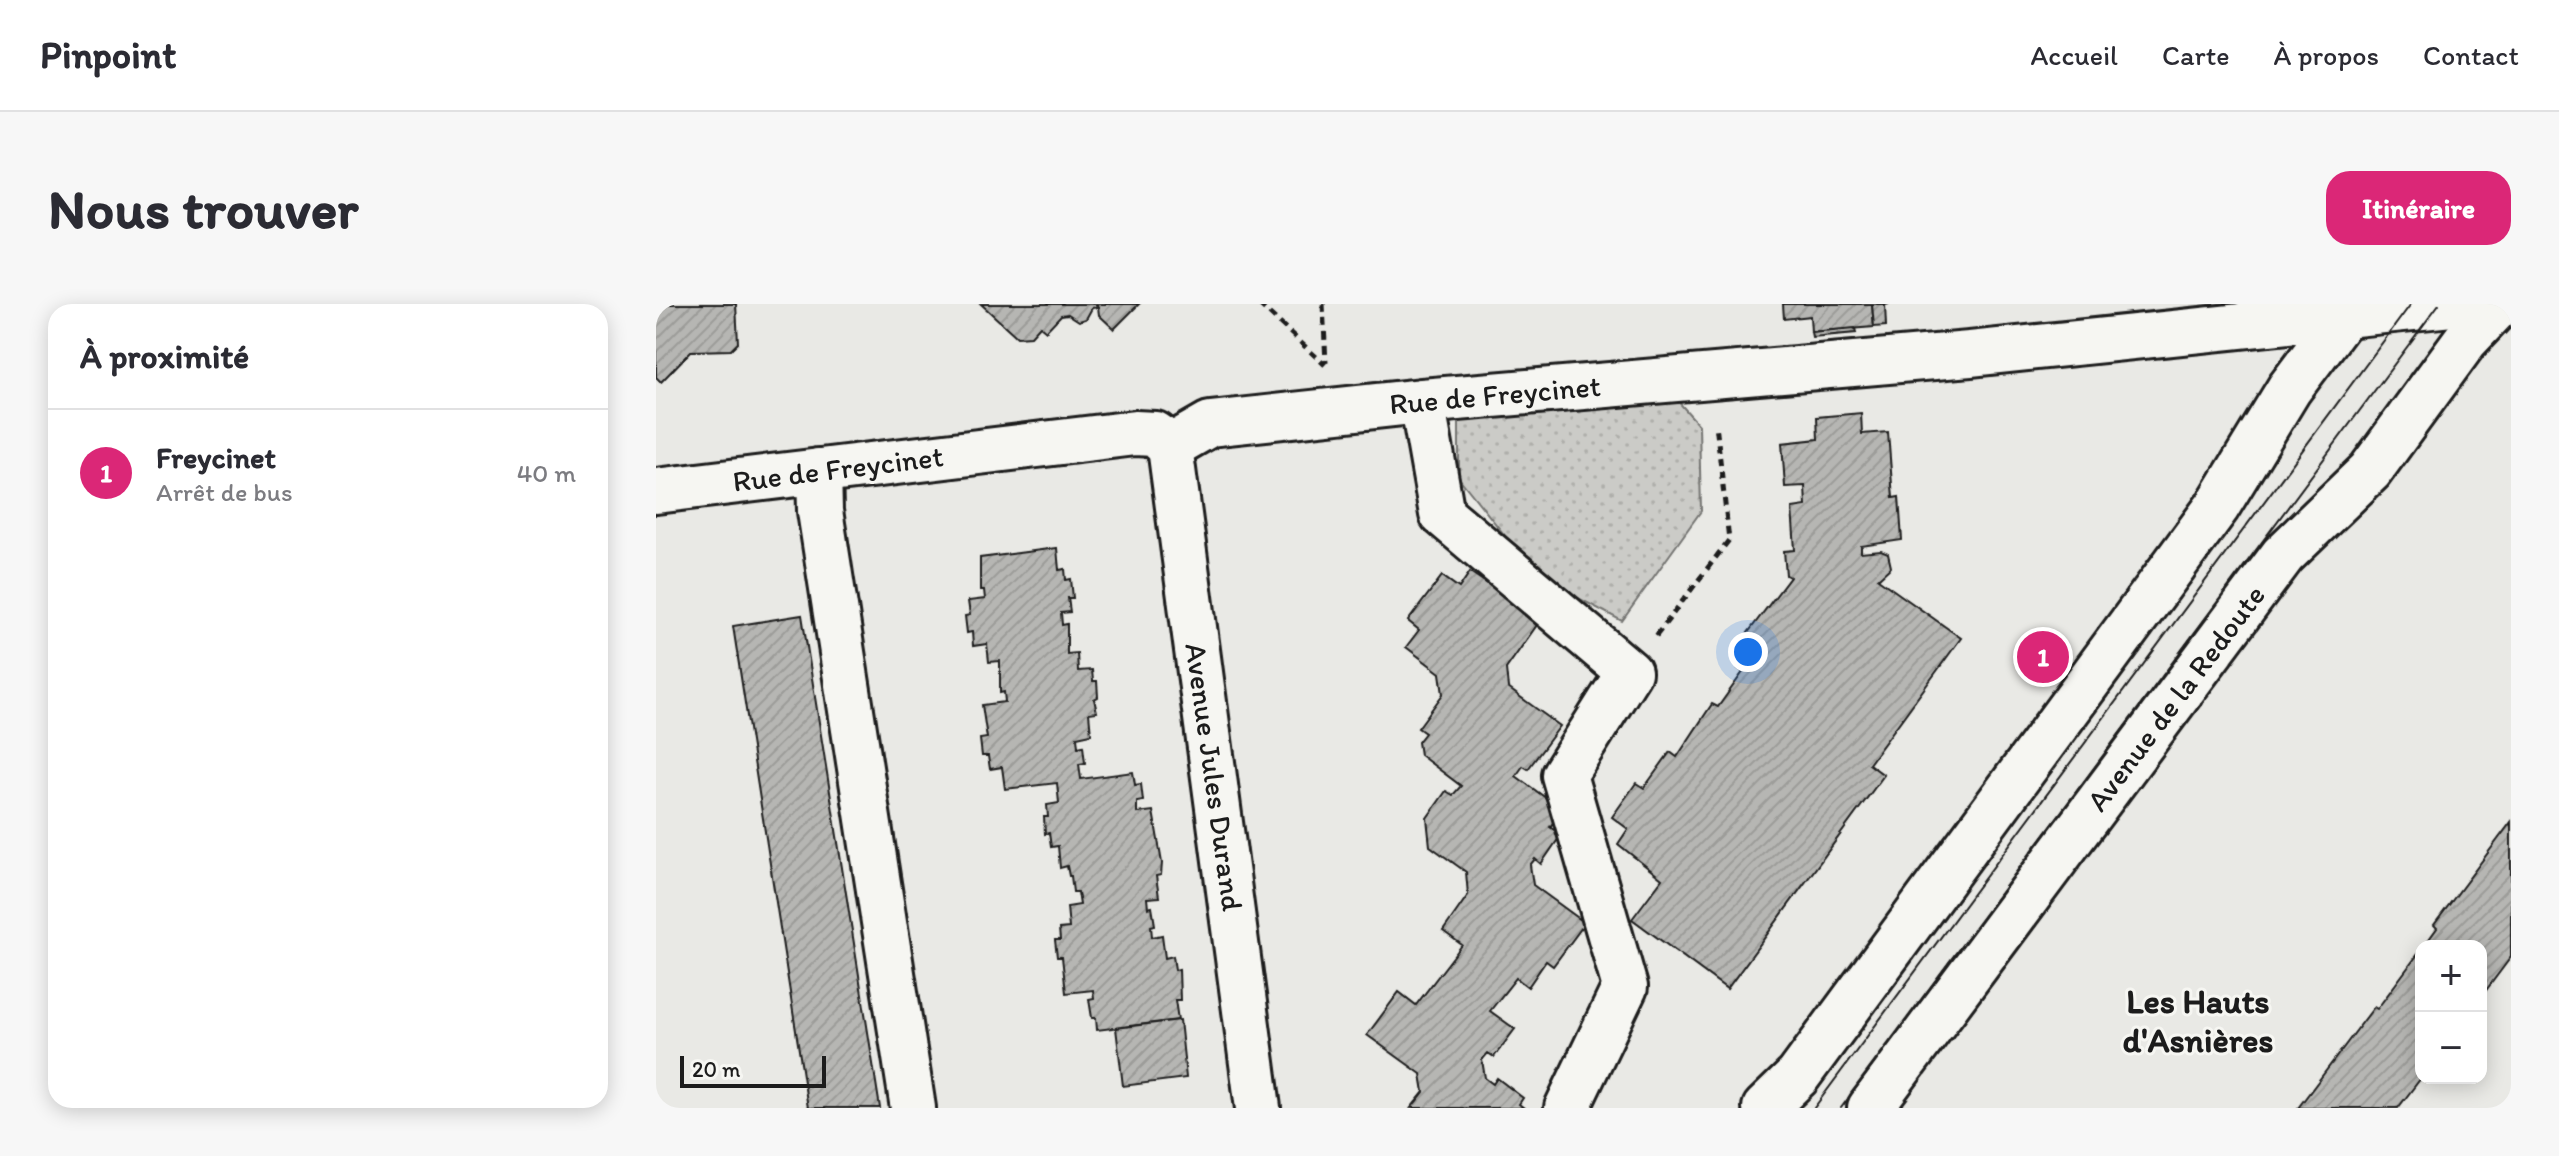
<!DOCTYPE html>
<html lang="fr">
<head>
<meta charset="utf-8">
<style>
  :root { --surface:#fff; --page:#f7f7f7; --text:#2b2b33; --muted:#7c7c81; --line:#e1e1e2; --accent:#db2777 }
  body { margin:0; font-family:Itim,sans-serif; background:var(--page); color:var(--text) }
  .controls { position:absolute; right:24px; bottom:24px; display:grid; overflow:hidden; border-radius:16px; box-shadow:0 4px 20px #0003 }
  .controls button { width:72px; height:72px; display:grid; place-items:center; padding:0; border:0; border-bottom:2px solid var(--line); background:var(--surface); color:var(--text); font:40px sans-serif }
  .scale { position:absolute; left:24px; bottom:20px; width:146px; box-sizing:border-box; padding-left:8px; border:4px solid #1c1c1c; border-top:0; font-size:22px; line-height:28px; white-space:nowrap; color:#1c1c1c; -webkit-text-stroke:6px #f6f6f2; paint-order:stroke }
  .you { position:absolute; left:1092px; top:348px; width:28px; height:28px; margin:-20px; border:6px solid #fff; border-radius:50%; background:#1a73e8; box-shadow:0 0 0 12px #1a73e833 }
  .badge { display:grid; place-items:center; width:52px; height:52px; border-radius:50%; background:var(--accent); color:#fff; font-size:26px; font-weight:700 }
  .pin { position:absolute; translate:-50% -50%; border:4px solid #fff; box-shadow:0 2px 8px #0006 }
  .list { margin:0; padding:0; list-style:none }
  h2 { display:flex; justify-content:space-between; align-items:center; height:104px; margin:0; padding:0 32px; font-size:34px }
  h2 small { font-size:26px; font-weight:400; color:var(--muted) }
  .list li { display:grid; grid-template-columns:52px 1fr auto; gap:24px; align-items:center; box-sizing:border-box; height:128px; padding:0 32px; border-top:2px solid var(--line) }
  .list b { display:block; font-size:30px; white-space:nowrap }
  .list p { margin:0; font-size:26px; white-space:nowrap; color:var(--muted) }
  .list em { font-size:26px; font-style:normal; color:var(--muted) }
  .map { position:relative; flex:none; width:1855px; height:804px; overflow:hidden; border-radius:24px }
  header { display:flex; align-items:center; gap:48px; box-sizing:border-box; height:112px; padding:0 40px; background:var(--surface); border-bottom:2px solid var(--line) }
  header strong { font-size:38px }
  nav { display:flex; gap:44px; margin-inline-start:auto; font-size:28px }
  .intro { display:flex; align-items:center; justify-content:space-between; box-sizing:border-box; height:192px; padding:0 48px }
  h1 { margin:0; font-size:56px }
  .button { padding:20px 36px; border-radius:24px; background:var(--accent); color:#fff; font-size:28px; font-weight:700 }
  main { display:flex; gap:48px; padding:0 48px }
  aside { flex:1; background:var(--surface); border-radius:24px; box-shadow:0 4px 20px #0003 }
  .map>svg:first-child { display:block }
  .grass { fill:url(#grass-dots); stroke:#747472; stroke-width:2 }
  .building { fill:url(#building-hatch); stroke:#1c1c1c; stroke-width:2 }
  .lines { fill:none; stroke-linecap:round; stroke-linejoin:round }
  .minor-casing { stroke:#1c1c1c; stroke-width:50 }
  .major-casing { stroke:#1c1c1c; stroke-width:50 }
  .path { stroke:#1c1c1c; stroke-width:5; stroke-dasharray:8 6; stroke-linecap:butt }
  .minor { stroke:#f6f6f2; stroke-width:44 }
  .major { stroke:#f6f6f2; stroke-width:44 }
  .tram { stroke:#1c1c1c; stroke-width:2 }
  .labels { text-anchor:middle; stroke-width:6; stroke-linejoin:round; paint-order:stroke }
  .street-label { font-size:30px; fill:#1c1c1c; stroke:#f6f6f2 }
  .quarter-label { font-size:34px; font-weight:bold; fill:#1c1c1c; stroke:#f6f6f2 }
</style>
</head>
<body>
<header>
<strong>Pinpoint</strong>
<nav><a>Accueil</a><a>Carte</a><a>À propos</a><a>Contact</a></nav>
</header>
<div class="intro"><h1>Nous trouver</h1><a class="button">Itinéraire</a></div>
<main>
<aside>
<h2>À proximité<small></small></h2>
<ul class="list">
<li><span class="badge">1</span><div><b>Freycinet</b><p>Arrêt de bus</p></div><em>40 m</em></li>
</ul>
</aside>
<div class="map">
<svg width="1855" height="804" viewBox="0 0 1855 804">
  <defs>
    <pattern id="grass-dots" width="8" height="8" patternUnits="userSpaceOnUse" patternTransform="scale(2)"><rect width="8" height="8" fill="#cbcbc7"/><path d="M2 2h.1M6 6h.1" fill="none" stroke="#aeaeaa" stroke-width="1.8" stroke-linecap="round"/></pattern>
    <pattern id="building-hatch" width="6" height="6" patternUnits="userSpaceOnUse" patternTransform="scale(2)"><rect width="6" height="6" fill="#b6b6b3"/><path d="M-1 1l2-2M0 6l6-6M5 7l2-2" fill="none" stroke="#9c9c99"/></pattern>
  </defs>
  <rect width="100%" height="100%" fill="#e9e9e5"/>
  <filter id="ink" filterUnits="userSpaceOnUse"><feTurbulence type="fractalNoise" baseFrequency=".0125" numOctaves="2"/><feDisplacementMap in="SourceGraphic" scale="16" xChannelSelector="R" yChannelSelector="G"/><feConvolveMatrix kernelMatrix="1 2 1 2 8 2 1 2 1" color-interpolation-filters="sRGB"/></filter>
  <g filter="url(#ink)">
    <path class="grass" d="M 1012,86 L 1043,121 L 1045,207 L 966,317 L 882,273 L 803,174 L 803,117 Z"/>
    <g class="building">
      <path d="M 0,0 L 80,0 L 82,39 L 75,46 L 35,47 L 5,78 L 0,73 Z"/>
      <path d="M 325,0 L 483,0 L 458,25 L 443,11 L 442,3 L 436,4 L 430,15 L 423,17 L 412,10 L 405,11 L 390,27 L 384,22 L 375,32 L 361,33 Z"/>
      <path d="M 1127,0 L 1216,0 L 1218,23 L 1155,28 L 1154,12 L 1128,15 Z"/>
      <path d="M 1216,0 L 1233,0 L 1229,1 L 1230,22 L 1218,23 Z"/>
      <path d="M 1199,24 L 1200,29 L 1156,33 L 1155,28 Z"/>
      <path d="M 1205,109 L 1206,130 L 1232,128 L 1237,194 L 1243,193 L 1246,236 L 1205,242 L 1205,249 L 1225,247 L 1232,250 L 1235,263 L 1222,275 L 1305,334 L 1213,460 L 1228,471 L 1071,685 L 976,615 L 1006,575 L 962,540 L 972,525 L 956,513 L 980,479 L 988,484 L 1014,448 L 1021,453 L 1056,400 L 1062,403 L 1087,368 L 1082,364 L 1095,346 L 1085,338 L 1134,273 L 1130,271 L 1128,247 L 1139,246 L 1136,204 L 1150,202 L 1149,182 L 1129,183 L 1126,139 L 1162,135 L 1161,113 Z"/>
      <path d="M 401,244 L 403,266 L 409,265 L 410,276 L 415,275 L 417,294 L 412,294 L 414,308 L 405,309 L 406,321 L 411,320 L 411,350 L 421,349 L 422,367 L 436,366 L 437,377 L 441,377 L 442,393 L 438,395 L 441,408 L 433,409 L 435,430 L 421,433 L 422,443 L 427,442 L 429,459 L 423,460 L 425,475 L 477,468 L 479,481 L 485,480 L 487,497 L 481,498 L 481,509 L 497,507 L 506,559 L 505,571 L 500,572 L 503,593 L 491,594 L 492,604 L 496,603 L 499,621 L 495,622 L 496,633 L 506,631 L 509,654 L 517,652 L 519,666 L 523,665 L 524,696 L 519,696 L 522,716 L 441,726 L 440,714 L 436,714 L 433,695 L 438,694 L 437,686 L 410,689 L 406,653 L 401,653 L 399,636 L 404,636 L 403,625 L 413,624 L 411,603 L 424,601 L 422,588 L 417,588 L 415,572 L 413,572 L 411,562 L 404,564 L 402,542 L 395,543 L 393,529 L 389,530 L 388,513 L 392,513 L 391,501 L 403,499 L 401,479 L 349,485 L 346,463 L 334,465 L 332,452 L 326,452 L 324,435 L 331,434 L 326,401 L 349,398 L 348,388 L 344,389 L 344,357 L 333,358 L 331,340 L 317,342 L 316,328 L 311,329 L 309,312 L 314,311 L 312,297 L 329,295 L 328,286 L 324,286 L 324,254 Z"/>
      <path d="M 814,268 L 840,286 L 845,280 L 888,311 L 850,365 L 852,384 L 904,422 L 872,465 L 867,462 L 860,472 L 906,506 L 894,523 L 905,531 L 885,560 L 879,555 L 874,561 L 877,581 L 929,619 L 897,662 L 890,657 L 872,683 L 860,674 L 834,707 L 859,725 L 838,753 L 832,749 L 826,756 L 829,774 L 837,780 L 841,774 L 867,794 L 863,800 L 868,804 L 755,804 L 768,788 L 765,770 L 711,731 L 743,688 L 760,701 L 806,641 L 787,627 L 812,591 L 810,568 L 774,542 L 771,514 L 790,487 L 797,491 L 805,482 L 764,451 L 762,438 L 769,429 L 762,424 L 787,390 L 784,369 L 750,343 L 763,326 L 752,317 L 786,272 L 803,284 Z"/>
      <path d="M 146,311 L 224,804 L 152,804 L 77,322 Z"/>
      <path d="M 1855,518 L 1855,653 L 1825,693 L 1825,642 L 1768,642 L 1781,624 L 1778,621 Z"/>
      <path d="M 1765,646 L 1765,774 L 1742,804 L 1642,804 L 1718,703 L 1721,705 Z"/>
      <path d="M 524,716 L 530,774 L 467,782 L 460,724 Z"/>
    </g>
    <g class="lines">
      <g class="minor-casing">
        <g id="minor">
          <path d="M 766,97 L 786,210 L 973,368 L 908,471 L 969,683 L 911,804"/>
          <path d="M 514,143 L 554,120 L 766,97 L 1314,50 L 1795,0"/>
          <path d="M 514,143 L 602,804"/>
          <path d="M 163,167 L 164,207 L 257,804"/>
          <path d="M 0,187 L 479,129 L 499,130 L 514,143"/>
        </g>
      </g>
      <g class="major-casing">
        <g id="major">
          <path d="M 1109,804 L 1142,772 L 1561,203 L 1633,85 L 1697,0"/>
          <path d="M 1214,804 L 1627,251 L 1714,167 L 1809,37 L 1844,0"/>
        </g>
      </g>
      <g class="path">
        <path d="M 603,0 L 669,61"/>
        <path d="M 667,0 L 670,59"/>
        <path d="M 1000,332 L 1073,236 L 1060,120"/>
      </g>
      <use href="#minor" class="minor"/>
      <use href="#major" class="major"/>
      <g class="tram">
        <path d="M 1158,804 L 1755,0"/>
        <path d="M 1185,804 L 1783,0"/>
      </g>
    </g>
  </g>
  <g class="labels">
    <g class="street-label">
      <text transform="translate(839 91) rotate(-5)" y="10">Rue de Freycinet</text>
      <text transform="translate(182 165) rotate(-7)" y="10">Rue de Freycinet</text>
      <text transform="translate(1520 394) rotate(-53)" y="10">Avenue de la Redoute</text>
      <text transform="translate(558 473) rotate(82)" y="10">Avenue Jules Durand</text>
    </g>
    <g class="quarter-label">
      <text x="1542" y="709">Les Hauts<tspan x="1542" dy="39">d'Asnières</tspan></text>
    </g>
  </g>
</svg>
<div class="controls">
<button>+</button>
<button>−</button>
</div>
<div class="scale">20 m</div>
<div class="you"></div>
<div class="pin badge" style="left:1387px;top:353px">1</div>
</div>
</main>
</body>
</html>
